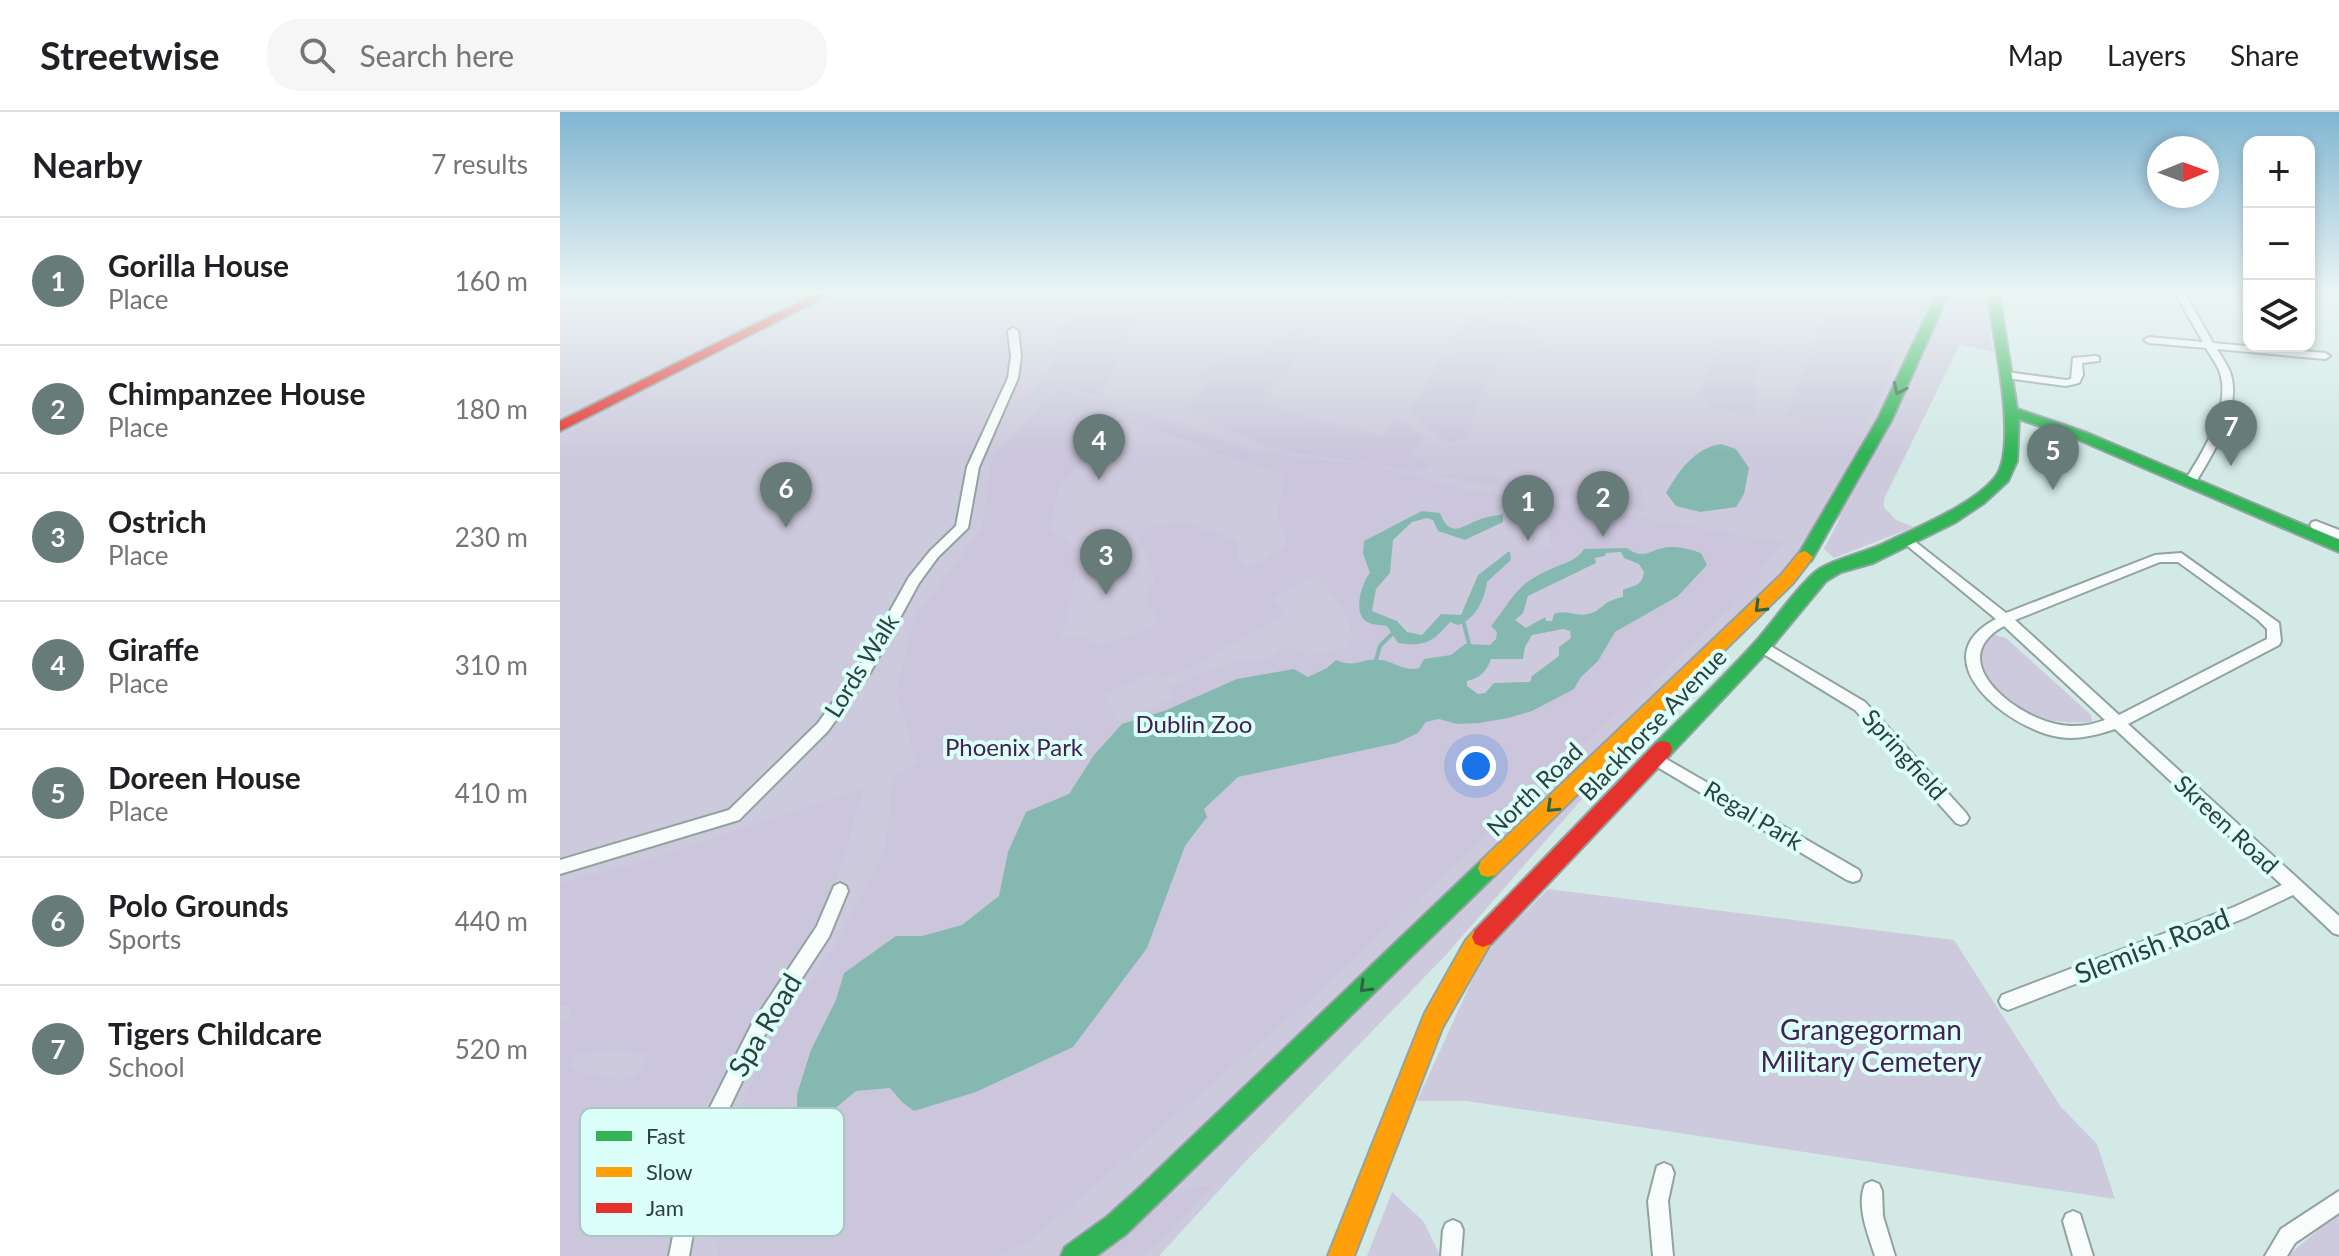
<!DOCTYPE html>
<html lang="en">
<head>
<meta charset="utf-8">
<style>
  :root { --surface:#fff; --page:#f6f6f6; --text:#202124; --muted:#757577; --line:#e0e0e0; --accent:#677b79 }
  body { margin:0; font-family:Lato,sans-serif; background:var(--page); color:var(--text) }
  .controls { position:absolute; right:24px; top:24px; display:grid; overflow:hidden; border-radius:16px; box-shadow:0 4px 12px #0003 }
  .controls button { width:72px; height:72px; display:grid; place-items:center; padding:0; border:0; border-bottom:2px solid var(--line); background:var(--surface); color:var(--text); font:40px sans-serif }
  .compass { position:absolute; left:1587px; top:24px; width:72px; height:72px; border-radius:50%; background:var(--surface); box-shadow:0 4px 12px #0003; rotate:89deg }
  .you { position:absolute; left:916px; top:654px; width:28px; height:28px; margin:-20px; border:6px solid #fff; border-radius:50%; background:#1a73e8; box-shadow:0 0 0 12px #1a73e833 }
  .badge { display:grid; place-items:center; width:52px; height:52px; border-radius:50%; background:var(--accent); color:#fff; font-size:26px; font-weight:700 }
  .pin { position:absolute; translate:-50% -66px; filter:drop-shadow(0 2px 4px #0008) }
  .pin::after { content:''; position:absolute; top:42px; width:28px; height:24px; background:inherit; clip-path:polygon(0 0,100% 0,50% 100%) }
  .list { margin:0; padding:0; list-style:none }
  h2 { display:flex; justify-content:space-between; align-items:center; height:104px; margin:0; padding:0 32px; font-size:34px }
  h2 small { font-size:26px; font-weight:400; color:var(--muted) }
  .list li { display:grid; grid-template-columns:52px 1fr auto; gap:24px; align-items:center; box-sizing:border-box; height:128px; padding:0 32px; border-top:2px solid var(--line) }
  .list b { display:block; font-size:30px; white-space:nowrap }
  .list p { margin:0; font-size:26px; white-space:nowrap; color:var(--muted) }
  .list em { font-size:26px; font-style:normal; color:var(--muted) }
  .icon { flex:none; width:44px; height:44px; fill:none; stroke:currentColor; stroke-width:2; stroke-linecap:round; stroke-linejoin:round }
  .map { position:relative; flex:none; width:1779px; height:1144px; overflow:hidden }
  header { display:flex; align-items:center; gap:48px; box-sizing:border-box; height:112px; padding:0 40px; background:var(--surface); border-bottom:2px solid var(--line) }
  header strong { font-size:38px }
  nav { display:flex; gap:44px; margin-inline-start:auto; font-size:28px }
  .search { width:560px; height:72px; background:var(--page); display:flex; align-items:center; gap:20px; box-sizing:border-box; padding:0 28px; border-radius:32px; color:var(--muted); font-size:30px }
  main { display:flex }
  aside { flex:1; background:var(--surface) }
  .map>svg:first-child { display:block }
  .green { fill:#cecadd }
  .forest { fill:#cbc6dc; fill-rule:evenodd }
  .water { fill:#86b8b2; fill-rule:evenodd }
  .lines { fill:none; stroke-linecap:round; stroke-linejoin:round }
  .stream { stroke:#86b8b2; stroke-width:4 }
  .street-casing { stroke:#91a3a1; stroke-width:4 }
  .fast-casing { stroke:#91a3a1; stroke-width:4 }
  .slow-casing { stroke:#91a3a1; stroke-width:4 }
  .jam-casing { stroke:#91a3a1; stroke-width:4 }
  .street { fill:#f8fcfb; fill-rule:evenodd }
  .fast { fill:#30b455; fill-rule:evenodd }
  .slow { fill:#ff9f0a; fill-rule:evenodd }
  .jam { fill:#e5322d; fill-rule:evenodd }
  .oneway { stroke:#2f6345 }
  .labels { text-anchor:middle; stroke-width:8; stroke-linejoin:round; paint-order:stroke }
  .street-label { font-size:24px; fill:#2e403e; stroke:#dcfffa }
  .park-label { font-size:24px; fill:#442153; stroke:#dcfffa }
  .near-street-label { font-size:28px; fill:#2e403e; stroke:#dcfffa }
  .near-park-label { font-size:28px; fill:#442153; stroke:#dcfffa }
  .key { fill:#dcfffa; stroke:#a8c6c2; stroke-width:2 }
  .key-label { font-size:22px; fill:#2e403e }
</style>
</head>
<body>
<header>
<strong>Streetwise</strong>
<div class="search"><svg class="icon" aria-label="search" viewBox="0 0 24 24"><circle cx="10" cy="10" r="6"/><path d="M15 15l6 6"/></svg>Search here</div>
<nav><a>Map</a><a>Layers</a><a>Share</a></nav>
</header>
<main>
<aside>
<h2>Nearby<small>7 results</small></h2>
<ul class="list">
<li><span class="badge">1</span><div><b>Gorilla House</b><p>Place</p></div><em>160 m</em></li>
<li><span class="badge">2</span><div><b>Chimpanzee House</b><p>Place</p></div><em>180 m</em></li>
<li><span class="badge">3</span><div><b>Ostrich</b><p>Place</p></div><em>230 m</em></li>
<li><span class="badge">4</span><div><b>Giraffe</b><p>Place</p></div><em>310 m</em></li>
<li><span class="badge">5</span><div><b>Doreen House</b><p>Place</p></div><em>410 m</em></li>
<li><span class="badge">6</span><div><b>Polo Grounds</b><p>Sports</p></div><em>440 m</em></li>
<li><span class="badge">7</span><div><b>Tigers Childcare</b><p>School</p></div><em>520 m</em></li>
</ul>
</aside>
<div class="map">
<svg width="1779" height="1144" viewBox="0 0 1779 1144">
  <rect width="100%" height="100%" fill="#d2e9e6"/>
  <g class="green">
    <path d="M 0,181 L 1425,181 L 1433,240 L 1400,232 L 1324,387 L 1324,395 L 1336,408 L 1354,415 L 1274,446 L 1264,437 L 1281,404 L 1166,522 L 885,844 L 685,1050 L 599,1144 L 0,1144 Z"/>
    <path d="M 1431,522 L 1446,526 L 1531,603 L 1532,610 C 1511,611 1489,610 1469,602 C 1440,591 1398,549 1431,522 Z"/>
    <path d="M 988,777 L 1394,828 L 1501,995 L 1537,1032 L 1555,1087 L 907,989 L 857,989 L 924,842 Z"/>
    <path d="M 832,1080 L 864,1110 L 880,1144 L 807,1144 Z"/>
    <path d="M 1779,1100 L 1779,1144 L 1729,1144 L 1731,1141 Z"/>
  </g>
  <g class="forest">
    <path d="M 532,181 L 603,181 L 568,217 L 552,264 L 539,284 L 491,273 L 472,292 L 463,296 L 490,256 L 500,218 Z"/>
    <path d="M 927,181 L 952,181 L 953,186 L 938,200 L 932,213 L 971,216 L 986,241 L 974,247 L 949,246 C 922,265 918,295 908,325 L 887,331 L 848,298 L 860,283 L 881,244 L 892,244 L 899,239 L 894,225 Z"/>
    <path d="M 1275,181 L 1372,181 C 1365,201 1355,223 1337,237 C 1333,266 1319,290 1302,313 L 1225,306 Z"/>
    <path d="M 731,222 L 757,225 L 698,291 L 823,324 L 835,307 L 845,308 L 866,327 L 849,339 L 849,344 L 865,349 L 869,354 L 852,361 C 809,347 766,348 723,338 C 688,329 656,312 624,297 L 635,288 L 644,274 L 638,265 L 655,249 L 700,242 Z"/>
    <path d="M 1184,223 L 1204,233 L 1194,265 L 1195,306 L 1150,295 L 1141,279 L 1159,228 Z"/>
    <path d="M 497,276 L 619,312 L 694,341 L 817,353 L 882,373 L 1223,430 L 1199,459 L 1202,467 L 744,893 L 471,1128 L 437,1144 L 159,1144 L 155,1124 L 165,1033 L 193,967 L 211,909 L 227,888 L 235,890 L 274,836 L 325,738 L 333,664 L 358,652 L 336,580 L 353,508 L 422,416 L 432,344 ZM 563,311 C 619,319 667,350 722,361 C 730,389 704,391 727,424 L 725,433 L 702,451 L 685,456 L 677,447 L 678,433 L 673,427 L 619,409 L 586,416 L 579,428 L 595,467 L 585,488 L 599,507 L 591,515 L 543,534 L 519,524 L 502,526 C 505,492 537,432 490,419 L 500,371 C 525,354 532,323 563,311 ZM 862,399 L 880,401 L 891,416 L 902,417 L 943,402 L 943,407 L 992,406 L 994,414 L 988,414 L 992,438 L 950,440 L 951,448 L 927,471 L 926,485 L 910,509 L 890,510 L 882,523 L 838,531 L 827,514 L 807,510 L 798,494 L 804,469 L 811,461 L 804,429 ZM 1067,436 C 1083,448 1088,439 1103,436 C 1115,433 1130,437 1141,441 L 1146,454 L 1118,484 L 1055,520 L 1038,549 L 1021,565 L 1014,577 L 998,585 L 897,612 L 879,607 L 866,610 L 858,621 L 837,631 L 678,665 L 643,697 L 634,725 L 625,734 L 612,769 L 472,955 L 416,980 L 355,999 L 343,991 L 330,976 L 296,979 L 266,1004 L 251,938 L 276,888 L 284,861 L 336,824 L 362,824 L 402,813 L 440,784 L 448,740 L 466,701 L 509,682 L 534,643 L 562,612 L 604,599 L 677,567 L 734,557 L 748,565 C 764,558 805,545 822,549 C 836,552 844,559 859,556 L 864,547 L 891,543 L 905,532 L 930,533 L 936,528 L 937,520 L 931,514 C 956,484 988,456 1023,441 C 1035,436 1054,438 1067,436 ZM 756,462 C 772,484 798,505 790,534 L 750,544 L 727,533 L 707,549 L 670,550 L 609,575 L 614,586 L 559,611 L 544,582 L 598,558 L 604,566 L 640,551 L 726,501 L 713,486 Z"/>
    <path d="M 897,360 L 949,366 L 991,376 L 1032,368 L 1054,370 L 1069,376 L 1081,375 L 1085,400 L 880,365 Z"/>
    <path d="M 304,675 L 278,765 L 257,814 L 147,991 L 128,1036 L 109,1144 L 0,1144 L 0,912 L 10,907 L 11,894 L 0,894 L 0,771 L 86,749 ZM 50,937 L 85,941 C 85,983 38,963 14,958 L 10,954 L 16,942 Z"/>
    <path d="M 653,1072 L 611,1120 L 581,1144 L 528,1144 L 604,1079 L 616,1081 Z"/>
  </g>
  <g class="water">
    <path d="M 1161,332 L 1176,337 L 1189,356 L 1184,382 L 1176,395 L 1140,400 L 1116,394 L 1106,381 C 1119,358 1135,336 1161,332 Z"/>
    <path d="M 862,399 L 880,401 C 890,425 899,416 916,409 C 924,405 934,404 943,402 L 943,410 L 905,428 L 878,419 L 873,408 L 867,406 L 852,410 L 833,428 L 830,461 L 816,477 L 812,499 L 837,509 L 847,520 L 862,523 L 881,502 L 901,503 L 918,463 L 948,440 L 950,440 L 951,448 L 927,470 C 925,487 915,508 898,513 L 890,510 C 873,530 865,535 838,531 L 827,514 C 821,513 812,513 807,510 C 792,501 802,470 810,461 L 803,441 L 804,429 Z"/>
    <path d="M 1067,436 C 1083,448 1088,439 1103,436 C 1115,433 1130,437 1141,441 L 1147,453 L 1118,484 L 1055,520 L 1038,549 L 1021,565 L 1014,577 L 972,599 L 948,606 L 919,611 L 897,612 L 879,607 L 866,610 L 858,621 L 837,631 L 678,665 L 644,697 L 647,705 L 625,734 L 587,836 L 513,935 L 416,980 L 354,999 L 343,991 L 330,976 L 296,979 L 266,1004 L 263,1034 L 248,1030 L 237,1010 L 237,982 L 251,938 L 276,888 L 284,861 L 336,824 L 362,824 L 402,813 L 439,784 L 448,740 L 466,700 L 509,682 L 534,643 L 562,612 L 604,599 L 677,567 L 734,557 L 748,565 L 767,556 L 776,548 C 796,557 802,545 821,548 C 835,550 844,560 859,556 L 864,547 L 891,543 L 905,532 L 930,533 L 936,527 L 937,520 L 931,514 C 955,485 953,474 991,457 C 1003,451 1017,449 1024,437 ZM 1061,440 L 1064,446 L 1079,452 L 1084,460 C 1082,475 1073,473 1063,478 L 1063,485 C 1042,489 1042,499 1028,502 C 1016,505 1006,497 994,502 L 992,509 L 986,509 L 985,505 L 966,516 L 955,508 L 963,501 L 968,484 L 1036,451 L 1035,446 L 1045,444 L 1046,441 ZM 1003,517 L 1010,519 L 1011,526 L 999,535 L 999,544 L 972,564 L 970,570 L 934,571 L 925,581 L 918,582 L 907,574 L 907,569 C 920,566 927,559 931,547 L 963,547 L 965,535 L 972,523 Z"/>
  </g>
  <g class="lines">
    <g class="stream">
      <path d="M 904,512 L 909,532"/>
      <path d="M 816,548 L 820,534 L 832,522"/>
    </g>
    <g class="street-casing">
      <g id="street">
        <path d="M 1615,181 L 1625,181 L 1653,231 L 1765,241 L 1770,244 L 1765,247 L 1657,237 C 1661,244 1667,252 1670,260 C 1683,295 1652,344 1634,373 L 1630,374 L 1624,370 C 1642,342 1673,293 1659,258 C 1656,251 1650,243 1646,236 L 1589,231 L 1584,228 L 1589,225 L 1643,230 Z"/>
        <path d="M 1749,181 L 1761,181 L 1749,188 Z"/>
        <path d="M 453,216 L 458,219 L 461,244 L 458,266 L 419,355 L 408,416 L 378,445 L 359,471 L 310,561 L 268,619 L 179,708 L 0,762 L 0,748 L 169,698 L 258,611 L 300,553 L 349,465 L 370,439 L 396,414 L 407,355 L 448,266 L 451,244 L 448,219 Z"/>
        <path d="M 1535,244 L 1539,245 L 1539,249 L 1522,251 L 1523,263 L 1519,271 L 1506,274 L 1447,266 L 1442,263 L 1447,260 L 1506,268 L 1511,267 L 1513,246 Z"/>
        <path d="M 1756,409 L 1779,418 L 1779,427 L 1752,416 L 1750,413 L 1752,410 Z"/>
        <path d="M 1348,424 L 1446,501 L 1595,443 L 1621,441 L 1719,511 L 1721,529 L 1719,533 L 1568,612 L 1779,804 L 1779,823 L 1773,821 L 1733,783 L 1685,806 L 1448,898 L 1442,895 L 1439,889 L 1442,883 L 1674,795 L 1722,773 L 1555,617 C 1536,623 1519,628 1499,625 C 1449,617 1359,547 1436,507 L 1344,431 L 1342,428 L 1344,425 ZM 1600,450 L 1618,450 L 1698,508 L 1707,517 L 1707,527 L 1559,603 L 1455,508 ZM 1444,514 L 1545,608 C 1529,614 1513,616 1496,612 C 1455,604 1382,548 1444,514 Z"/>
        <path d="M 1202,529 L 1305,590 L 1406,701 L 1409,706 L 1406,711 L 1401,713 L 1396,711 L 1295,598 L 1197,538 L 1195,534 L 1197,530 Z"/>
        <path d="M 1094,640 L 1299,758 L 1301,763 L 1299,768 L 1293,770 L 1287,768 L 1089,650 L 1087,646 L 1089,642 Z"/>
        <path d="M 280,771 L 286,774 L 288,779 L 269,825 L 204,924 L 148,1040 L 129,1144 L 109,1144 L 132,1031 L 192,912 L 257,814 L 274,774 Z"/>
        <path d="M 1104,1051 L 1111,1054 L 1114,1061 L 1108,1089 L 1113,1144 L 1093,1144 L 1088,1089 L 1097,1054 Z"/>
        <path d="M 1312,1069 L 1319,1072 L 1322,1079 L 1323,1104 L 1335,1144 L 1315,1144 C 1308,1122 1296,1094 1305,1072 Z"/>
        <path d="M 1779,1079 L 1779,1101 L 1735,1131 L 1727,1144 L 1705,1144 L 1721,1117 Z"/>
        <path d="M 1513,1099 L 1520,1102 L 1533,1144 L 1513,1144 L 1503,1109 L 1506,1102 Z"/>
        <path d="M 893,1108 L 900,1111 L 903,1118 L 901,1144 L 881,1144 L 883,1118 L 886,1111 Z"/>
      </g>
    </g>
    <g class="fast-casing">
      <g id="fast">
        <path d="M 1377,181 L 1389,181 L 1332,307 L 1251,449 L 1239,449 L 1237,445 L 1318,307 Z"/>
        <path d="M 1427,181 L 1439,181 L 1457,297 L 1527,321 L 1779,428 L 1779,440 L 1517,327 L 1459,307 L 1457,349 L 1448,369 L 1424,391 L 1394,411 L 1313,451 L 1281,460 L 1266,469 L 1208,539 L 1110,643 L 1103,645 L 1096,643 L 1094,637 L 1096,631 C 1130,597 1166,563 1198,527 C 1216,506 1233,481 1253,462 C 1268,448 1305,441 1325,431 C 1354,417 1422,389 1438,361 C 1457,327 1433,222 1427,181 Z"/>
        <path d="M 928,747 L 935,749 L 938,756 L 935,763 L 566,1122 L 536,1144 L 501,1144 L 505,1135 L 548,1104 L 580,1075 L 921,749 Z"/>
      </g>
    </g>
    <g class="slow-casing">
      <g id="slow">
        <path d="M 1245,439 L 1253,445 L 1233,471 L 935,763 L 928,765 L 921,763 L 918,756 L 921,749 L 1221,463 L 1239,441 Z"/>
        <path d="M 923,815 L 931,818 L 934,825 L 882,916 L 794,1144 L 768,1144 L 865,901 L 906,828 L 915,818 Z"/>
      </g>
    </g>
    <g class="jam-casing">
      <g id="jam">
        <path d="M 258,181 L 273,181 L 0,319 L 0,309 Z"/>
        <path d="M 1103,629 L 1110,631 L 1112,637 L 1110,643 L 931,832 L 923,835 L 915,832 L 912,825 L 915,818 L 1096,631 Z"/>
      </g>
    </g>
    <use href="#street" class="street"/>
    <use href="#fast" class="fast"/>
    <use href="#slow" class="slow"/>
    <use href="#jam" class="jam"/>
  </g>
  <defs><path id="oneway-chevron" d="M-2-3.5L2.5 0L-2 3.5" fill="none" stroke-width="1.6" stroke-linecap="round" stroke-linejoin="round" transform="scale(2)"/></defs>
  <g class="oneway">
    <use href="#oneway-chevron" transform="translate(1339 277) rotate(115)"/>
    <use href="#oneway-chevron" transform="translate(1200 495) rotate(135)"/>
    <use href="#oneway-chevron" transform="translate(992 695) rotate(136)"/>
    <use href="#oneway-chevron" transform="translate(805 875) rotate(135)"/>
  </g>
  <linearGradient id="sky" x2="0" y2="1"><stop stop-color="#81b6d2"/><stop offset="0.53" stop-color="#ebf5f4"/><stop offset="1" stop-color="#ebf5f4" stop-opacity="0"/></linearGradient>
  <rect width="1779" height="341" fill="url(#sky)"/>
  <g class="labels">
    <g class="street-label">
      <text transform="translate(302 554) rotate(-58)" y="8">Lords Walk</text>
      <text transform="translate(1093 613) rotate(-46)" y="8">Blackhorse Avenue</text>
      <text transform="translate(1344 643) rotate(48)" y="8">Springfield</text>
      <text transform="translate(975 678) rotate(-44)" y="8">North Road</text>
      <text transform="translate(1193 704) rotate(31)" y="8">Regal Park</text>
      <text transform="translate(1666 713) rotate(43)" y="8">Skreen Road</text>
    </g>
    <g class="park-label">
      <text x="634" y="621">Dublin Zoo</text>
      <text x="454" y="644">Phoenix Park</text>
    </g>
    <g class="near-street-label">
      <text transform="translate(1592 834) rotate(-21)" y="10">Slemish Road</text>
      <text transform="translate(205 913) rotate(-59)" y="10">Spa Road</text>
    </g>
    <g class="near-park-label">
      <text x="1311" y="928">Grangegorman<tspan x="1311" dy="32">Military Cemetery</tspan></text>
    </g>
  </g>
  <rect x="20" y="996" width="264" height="128" rx="12" class="key"/>
  <rect x="36" y="1019" width="36" height="10" fill="#30b455"/>
  <rect x="36" y="1055" width="36" height="10" fill="#ff9f0a"/>
  <rect x="36" y="1091" width="36" height="10" fill="#e5322d"/>
  <g class="key-label">
    <text x="86" y="1032">Fast</text>
    <text x="86" y="1068">Slow</text>
    <text x="86" y="1104">Jam</text>
  </g>
</svg>
<div class="controls">
<button>+</button>
<button>−</button>
<button><svg class="icon" aria-label="layers" viewBox="0 0 24 24"><path d="M12 4l9 5-9 5-9-5zM3 14l9 5 9-5"/></svg></button>
</div>
<svg class="compass" viewBox="-18 -18 36 36"><path d="M0-13l5 13h-10z" fill="#e53935"/><path d="M0 13l5-13h-10z" fill="#757577"/></svg>
<div class="you"></div>
<div class="pin badge" style="left:968px;top:429px">1</div>
<div class="pin badge" style="left:1043px;top:425px">2</div>
<div class="pin badge" style="left:546px;top:483px">3</div>
<div class="pin badge" style="left:539px;top:368px">4</div>
<div class="pin badge" style="left:1493px;top:378px">5</div>
<div class="pin badge" style="left:226px;top:416px">6</div>
<div class="pin badge" style="left:1671px;top:354px">7</div>
</div>
</main>
</body>
</html>
